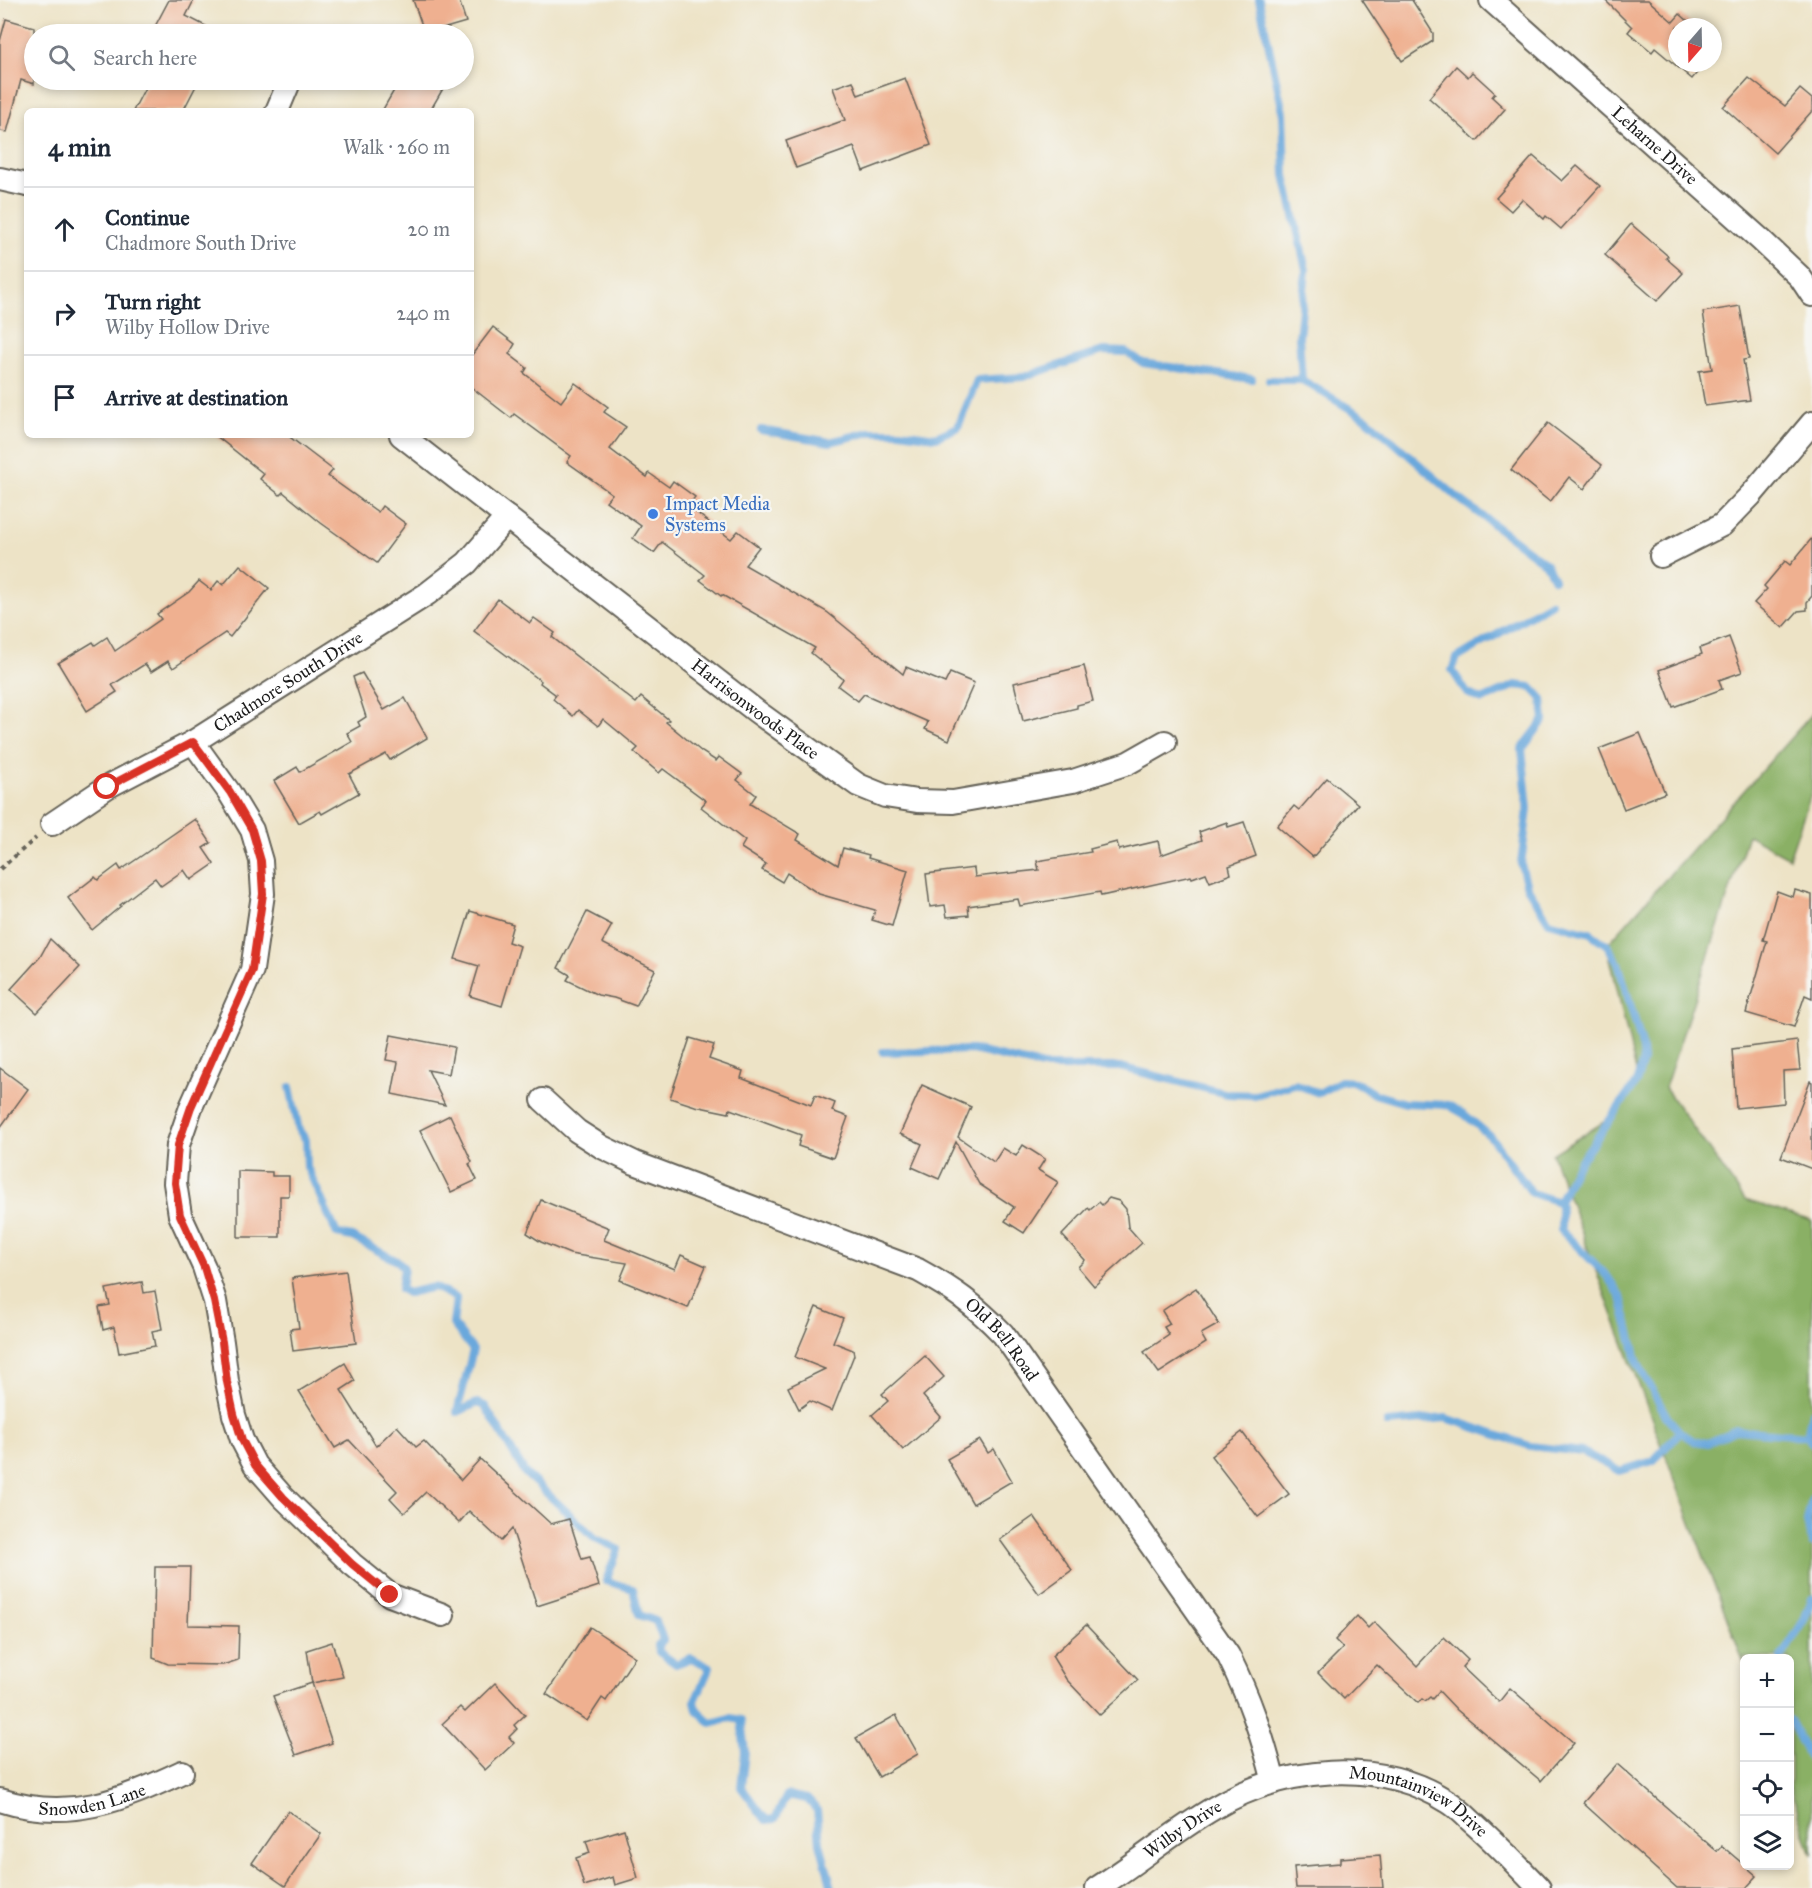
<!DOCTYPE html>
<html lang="en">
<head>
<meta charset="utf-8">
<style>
  :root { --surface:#fff; --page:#f2f2f3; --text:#1f2937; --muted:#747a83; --line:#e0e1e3 }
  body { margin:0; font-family:"IM FELL Great Primer",serif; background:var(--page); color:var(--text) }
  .controls { position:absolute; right:18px; bottom:18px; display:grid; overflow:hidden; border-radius:9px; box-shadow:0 3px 9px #0003 }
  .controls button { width:54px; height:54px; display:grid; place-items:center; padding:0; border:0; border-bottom:2px solid var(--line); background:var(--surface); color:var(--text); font:30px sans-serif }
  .compass { position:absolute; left:1668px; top:18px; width:54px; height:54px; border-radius:50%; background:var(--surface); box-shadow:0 3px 9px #0003; rotate:200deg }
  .stop { position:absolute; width:18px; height:18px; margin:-14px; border:4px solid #d93025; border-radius:50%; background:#fff }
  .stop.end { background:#d93025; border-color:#fff; box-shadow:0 2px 6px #0008 }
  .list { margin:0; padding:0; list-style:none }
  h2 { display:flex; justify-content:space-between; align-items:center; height:78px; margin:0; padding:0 24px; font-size:26px }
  h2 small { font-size:20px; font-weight:400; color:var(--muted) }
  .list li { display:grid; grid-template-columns:39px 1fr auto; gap:18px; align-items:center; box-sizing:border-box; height:84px; padding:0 24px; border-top:2px solid var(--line) }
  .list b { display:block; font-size:22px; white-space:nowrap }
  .list p { margin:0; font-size:20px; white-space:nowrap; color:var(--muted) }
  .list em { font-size:20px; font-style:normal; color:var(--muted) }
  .icon { flex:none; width:33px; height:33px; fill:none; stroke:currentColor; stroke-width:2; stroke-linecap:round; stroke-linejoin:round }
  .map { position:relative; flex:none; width:1812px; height:1888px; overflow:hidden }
  .search { position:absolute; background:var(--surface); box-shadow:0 3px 9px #0003; left:24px; top:24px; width:450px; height:66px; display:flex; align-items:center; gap:15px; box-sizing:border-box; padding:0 21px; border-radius:33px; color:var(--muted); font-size:22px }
  .panel { position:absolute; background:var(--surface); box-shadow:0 3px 9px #0003; left:24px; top:108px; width:450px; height:330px; border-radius:9px }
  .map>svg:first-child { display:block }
  .forest { fill:#8ab065; stroke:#536640; stroke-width:1.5 }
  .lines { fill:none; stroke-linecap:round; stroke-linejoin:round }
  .stream { stroke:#6ba8dc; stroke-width:8 }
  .building { fill:#efb090 }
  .minor-casing { stroke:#656258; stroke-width:26 }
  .path { stroke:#656258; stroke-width:4; stroke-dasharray:4.5 4.5; stroke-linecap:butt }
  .minor { stroke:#fff; stroke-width:22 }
  .route { stroke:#d93025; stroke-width:8 }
  .shop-dot { fill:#3f7fe0; stroke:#f6f6f2; stroke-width:2 }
  .labels { text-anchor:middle; stroke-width:4.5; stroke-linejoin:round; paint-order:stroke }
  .street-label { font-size:18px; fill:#1c1c1c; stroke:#f6f6f2 }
  .shop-label { font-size:18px; fill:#366cbe; stroke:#f6f6f2; text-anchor:start }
</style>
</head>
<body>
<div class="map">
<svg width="1812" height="1888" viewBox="0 0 1812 1888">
  <rect width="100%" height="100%" fill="#f6f6f2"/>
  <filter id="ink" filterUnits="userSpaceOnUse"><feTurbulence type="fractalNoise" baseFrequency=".0167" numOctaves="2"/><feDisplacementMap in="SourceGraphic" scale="12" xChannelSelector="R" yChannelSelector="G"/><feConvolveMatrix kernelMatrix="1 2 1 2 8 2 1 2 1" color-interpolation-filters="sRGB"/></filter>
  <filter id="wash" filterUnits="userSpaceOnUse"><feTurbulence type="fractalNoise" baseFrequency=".008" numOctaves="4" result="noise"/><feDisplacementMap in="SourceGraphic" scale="24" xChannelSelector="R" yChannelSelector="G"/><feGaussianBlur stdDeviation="1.35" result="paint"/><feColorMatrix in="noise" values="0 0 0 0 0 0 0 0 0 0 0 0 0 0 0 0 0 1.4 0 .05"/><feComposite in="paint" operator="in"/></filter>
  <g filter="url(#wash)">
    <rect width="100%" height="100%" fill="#ede3c6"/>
    <path class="forest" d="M 1812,714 L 1812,791 L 1789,858 L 1748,835 L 1665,1088 L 1745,1200 L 1812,1221 L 1812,1855 L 1790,1787 L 1790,1658 L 1744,1658 L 1744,1664 L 1552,1154 L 1612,1117 L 1637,1076 L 1607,945 Z"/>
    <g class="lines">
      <g class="stream">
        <path d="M 1259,0 L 1283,112 L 1285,175 L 1306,270 L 1299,337 L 1302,380"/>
        <path d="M 1269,380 L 1302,380 L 1367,419 L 1457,497 L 1546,564 L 1554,579"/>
        <path d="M 761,430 L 830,442 L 870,432 L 900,432 L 936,437 L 958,427 L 977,380 L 1023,377 L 1103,351 L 1126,352 L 1143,363 L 1252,379"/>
        <path d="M 1551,603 L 1457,658 L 1452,670 L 1467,693 L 1482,700 L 1516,685 L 1531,687 L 1542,699 L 1544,720 L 1522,749 L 1528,809 L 1521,864 L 1527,887 L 1549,922 L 1590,933 L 1607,945 L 1618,963 L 1641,1041 L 1643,1061 L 1636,1083 L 1574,1170 L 1559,1202 L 1561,1212 L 1561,1230 L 1607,1276 L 1621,1297 L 1638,1364 L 1667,1417 L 1680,1432 L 1694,1441 L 1708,1443 L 1735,1430 L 1807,1436"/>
        <path d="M 883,1052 L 972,1050 L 1047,1067 L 1120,1067 L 1228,1094 L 1255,1095 L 1295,1084 L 1319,1093 L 1341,1081 L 1355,1082 L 1374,1094 L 1405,1103 L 1448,1105 L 1464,1114 L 1490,1136 L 1532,1193 L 1559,1202"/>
        <path d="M 290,1087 L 299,1130 L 306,1140 L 307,1167 L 337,1234 L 352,1237 L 399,1262 L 404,1268 L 401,1289 L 408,1293 L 434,1287 L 456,1298 L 453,1324 L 473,1350 L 457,1412 L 477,1403 L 485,1406 L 525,1473 L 595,1538 L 618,1549 L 606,1581 L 633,1589 L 639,1615 L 656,1621 L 663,1640 L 658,1645 L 659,1652 L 676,1664 L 691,1658 L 710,1667 L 695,1701 L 697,1710 L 711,1723 L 730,1718 L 741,1720 L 745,1752 L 741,1787 L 766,1820 L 775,1819 L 787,1795 L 807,1799 L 817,1810 L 820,1843 L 832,1888"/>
        <path d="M 1812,1413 L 1807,1436 L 1812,1443"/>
        <path d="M 1387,1423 L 1446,1418 L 1530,1446 L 1583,1452 L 1619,1471 L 1653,1461 L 1680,1432"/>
        <path d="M 1812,1499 L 1807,1522 L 1812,1543"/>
        <path d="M 1781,1658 L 1804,1620 L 1812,1599"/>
        <path d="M 1790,1720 L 1812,1762"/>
      </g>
    </g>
    <g id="blocks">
      <g class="building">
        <path d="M 169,0 L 194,0 L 186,16 L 221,34 L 151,34 Z"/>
        <path d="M 413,0 L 459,0 L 466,22 L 425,34 Z"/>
        <path d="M 1362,0 L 1412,0 L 1433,33 L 1433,41 L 1402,61 Z"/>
        <path d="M 1605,0 L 1648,0 L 1673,22 L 1680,14 L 1695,27 L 1677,27 L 1677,63 L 1705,63 L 1692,79 L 1655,48 L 1652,52 L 1628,32 L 1632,27 Z"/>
        <path d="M 6,19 L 34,27 L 34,84 L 21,80 L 7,132 L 0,131 L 0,41 Z"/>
        <path d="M 1456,66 L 1468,77 L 1472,72 L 1495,93 L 1492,97 L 1505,109 L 1477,141 L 1429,98 Z"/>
        <path d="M 905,78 L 931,145 L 863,171 L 854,147 L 796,168 L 786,141 L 845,120 L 833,88 L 853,81 L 858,95 Z"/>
        <path d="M 1749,78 L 1785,106 L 1800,89 L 1812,99 L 1812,111 L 1775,153 L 1723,107 Z"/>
        <path d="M 149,80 L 199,80 L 183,111 L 133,111 Z"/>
        <path d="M 400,80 L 448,80 L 430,111 L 382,111 Z"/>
        <path d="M 1533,156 L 1562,181 L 1577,166 L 1600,186 L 1561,229 L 1546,216 L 1544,219 L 1522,199 L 1511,211 L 1496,198 Z"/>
        <path d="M 1631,224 L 1668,256 L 1666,258 L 1683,273 L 1657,301 L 1605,255 Z"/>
        <path d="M 1740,306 L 1749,359 L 1743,360 L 1750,400 L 1705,406 L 1699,371 L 1712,369 L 1703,312 Z"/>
        <path d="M 493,327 L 515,344 L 509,354 L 527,368 L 524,373 L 561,402 L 575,383 L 608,407 L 604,412 L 626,427 L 610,449 L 647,477 L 649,473 L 669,487 L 673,481 L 695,497 L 688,506 L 731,539 L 738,531 L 759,547 L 745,565 L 827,612 L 903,674 L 906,667 L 945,683 L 950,673 L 974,683 L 949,740 L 925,729 L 928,722 L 864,694 L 858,701 L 838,686 L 843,679 L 811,653 L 815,648 L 722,595 L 721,596 L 700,580 L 705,575 L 662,542 L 654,553 L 633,538 L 641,526 L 606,501 L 612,494 L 567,462 L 571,456 L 514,414 L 511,418 L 471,387 L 471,356 Z"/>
        <path d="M 1548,423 L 1602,465 L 1584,489 L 1569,477 L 1550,502 L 1511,470 Z"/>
        <path d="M 215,435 L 287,435 L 333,470 L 328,476 L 378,512 L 382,506 L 406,524 L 377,563 L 321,523 L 283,492 L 280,495 L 260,479 L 264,474 Z"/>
        <path d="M 1812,538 L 1812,596 L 1807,602 L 1807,610 L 1798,611 L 1783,628 L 1754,603 L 1767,589 L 1764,586 L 1785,561 L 1790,565 Z"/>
        <path d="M 240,565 L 269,588 L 230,637 L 225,633 L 173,668 L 168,661 L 151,672 L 145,664 L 112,685 L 117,692 L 87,711 L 58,663 L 93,642 L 95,645 L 107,637 L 115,651 L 161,619 L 157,614 L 189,592 L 199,581 L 211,590 L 218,581 L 223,585 Z"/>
        <path d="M 498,599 L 530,623 L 534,618 L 555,633 L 552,637 L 636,703 L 641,697 L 669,720 L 666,722 L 702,752 L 716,761 L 719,757 L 742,774 L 737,780 L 756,795 L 750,804 L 800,834 L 797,840 L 838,865 L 843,848 L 869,855 L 868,858 L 908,870 L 892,926 L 872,920 L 875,910 L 819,894 L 787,873 L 782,882 L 762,870 L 766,864 L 741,848 L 745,841 L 701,807 L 706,801 L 663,769 L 659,773 L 634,752 L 638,748 L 603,719 L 598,726 L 578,710 L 573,716 L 553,699 L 556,695 L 540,683 L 541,681 L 474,631 Z"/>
        <path d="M 1729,637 L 1742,672 L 1719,680 L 1722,689 L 1673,707 L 1659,670 L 1702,654 L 1700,648 Z"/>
        <path d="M 1084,666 L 1093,701 L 1077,705 L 1077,708 L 1023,721 L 1014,683 Z"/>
        <path d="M 362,673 L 384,710 L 405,698 L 427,738 L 390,760 L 386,754 L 349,774 L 359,793 L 322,814 L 320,811 L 299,823 L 274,781 L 297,767 L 300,772 L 352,742 L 347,733 L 360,726 L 358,722 L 366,717 L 353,677 Z"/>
        <path d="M 1640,733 L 1665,793 L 1624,809 L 1599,749 Z"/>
        <path d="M 1327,778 L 1358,804 L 1313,857 L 1277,826 L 1294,806 L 1299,810 Z"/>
        <path d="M 195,819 L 211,843 L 203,848 L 214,864 L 191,880 L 184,870 L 161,886 L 155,878 L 120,905 L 121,906 L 92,930 L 68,898 L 95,877 L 98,880 L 118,865 L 121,870 Z"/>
        <path d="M 1227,822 L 1228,827 L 1244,822 L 1256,856 L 1229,866 L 1231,874 L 1210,882 L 1206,873 L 1192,878 L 1191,876 L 1101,896 L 1100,892 L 1020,906 L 1018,899 L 968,906 L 969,915 L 947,917 L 945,905 L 930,907 L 926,874 L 974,868 L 975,877 L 1039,870 L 1037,861 L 1091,852 L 1090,849 L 1117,842 L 1119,850 L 1158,841 L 1161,855 L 1202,840 L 1199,832 Z"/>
        <path d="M 1795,890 L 1812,895 L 1812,998 L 1805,995 L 1794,1027 L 1746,1013 L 1767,941 L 1763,940 L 1777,891 L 1793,897 Z"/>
        <path d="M 470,911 L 513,924 L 508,942 L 520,946 L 502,1006 L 470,996 L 479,966 L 455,959 Z"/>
        <path d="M 587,912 L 612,925 L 602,943 L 655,970 L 636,1006 L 614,998 L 598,995 L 567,980 L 570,975 L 558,968 Z"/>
        <path d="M 50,939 L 80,967 L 37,1013 L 11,989 L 40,957 Z"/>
        <path d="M 391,1035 L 454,1047 L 449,1074 L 428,1070 L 445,1105 L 392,1094 L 398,1062 L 386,1060 Z"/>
        <path d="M 690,1038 L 714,1045 L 709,1059 L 743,1071 L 741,1078 L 811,1105 L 815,1095 L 835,1103 L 832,1111 L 848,1117 L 833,1158 L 798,1146 L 801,1135 L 730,1109 L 729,1113 L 695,1106 L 670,1098 Z"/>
        <path d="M 1797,1041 L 1800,1070 L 1783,1071 L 1784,1103 L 1736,1108 L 1732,1049 Z"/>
        <path d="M 0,1068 L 28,1089 L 0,1128 Z"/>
        <path d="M 1810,1081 L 1812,1082 L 1812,1169 L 1781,1157 Z"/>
        <path d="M 922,1085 L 971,1107 L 958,1137 L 994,1162 L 1003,1148 L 1016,1156 L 1023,1145 L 1045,1159 L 1038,1170 L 1058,1182 L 1024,1233 L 1005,1221 L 1014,1207 L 979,1184 L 956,1142 L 939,1179 L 912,1167 L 922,1144 L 900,1134 Z"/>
        <path d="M 450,1115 L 472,1162 L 469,1164 L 477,1180 L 451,1192 L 420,1130 Z"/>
        <path d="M 238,1171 L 272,1172 L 272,1176 L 289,1176 L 289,1196 L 280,1196 L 280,1237 L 238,1237 Z"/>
        <path d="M 1109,1198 L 1119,1201 L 1126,1209 L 1128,1227 L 1142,1243 L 1094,1286 L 1078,1267 L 1085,1260 L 1062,1235 L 1088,1208 L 1090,1210 L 1099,1202 L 1102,1205 Z"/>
        <path d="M 541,1200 L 609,1228 L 604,1240 L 675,1269 L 681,1255 L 706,1266 L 688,1308 L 620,1280 L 627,1263 L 570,1254 L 541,1242 L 527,1233 Z"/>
        <path d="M 346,1271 L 356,1343 L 293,1351 L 290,1329 L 299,1328 L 292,1278 Z"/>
        <path d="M 142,1282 L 144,1293 L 155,1291 L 162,1329 L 152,1331 L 155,1346 L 119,1353 L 114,1327 L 103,1330 L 99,1307 L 110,1305 L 106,1289 Z"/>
        <path d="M 1196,1288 L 1219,1324 L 1201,1334 L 1206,1343 L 1159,1373 L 1144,1352 L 1169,1335 L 1164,1327 L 1170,1324 L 1162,1311 Z"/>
        <path d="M 816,1307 L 843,1318 L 833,1342 L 853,1350 L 854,1355 L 832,1411 L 810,1401 L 799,1409 L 788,1387 L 825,1369 L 795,1357 Z"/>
        <path d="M 925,1356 L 944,1377 L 923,1396 L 941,1417 L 903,1450 L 872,1415 L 888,1401 L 882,1394 Z"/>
        <path d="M 345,1363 L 355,1381 L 341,1390 L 376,1446 L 397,1426 L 416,1447 L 424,1441 L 461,1480 L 480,1459 L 551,1524 L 569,1519 L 582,1559 L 590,1557 L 599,1586 L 537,1606 L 512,1529 L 501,1541 L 469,1511 L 459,1523 L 426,1492 L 404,1513 L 390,1498 L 397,1491 L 349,1440 L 335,1448 L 299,1391 Z"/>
        <path d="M 1242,1432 L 1289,1494 L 1258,1517 L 1211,1456 Z"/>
        <path d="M 980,1440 L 988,1453 L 994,1449 L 1012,1481 L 973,1504 L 947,1459 Z"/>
        <path d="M 1034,1516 L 1072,1570 L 1039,1594 L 1000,1540 Z"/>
        <path d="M 155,1567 L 190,1567 L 188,1625 L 239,1626 L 238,1660 L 223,1665 L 168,1664 L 153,1658 Z"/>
        <path d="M 1357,1616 L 1368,1628 L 1374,1622 L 1417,1666 L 1444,1637 L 1468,1660 L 1462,1667 L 1499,1702 L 1510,1688 L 1574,1743 L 1541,1781 L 1457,1710 L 1439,1691 L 1432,1699 L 1430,1697 L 1425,1701 L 1422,1699 L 1418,1703 L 1377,1665 L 1344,1699 L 1318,1673 L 1343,1648 L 1335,1640 Z"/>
        <path d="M 1086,1625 L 1138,1680 L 1100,1715 L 1066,1679 L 1052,1656 Z"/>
        <path d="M 590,1627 L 635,1657 L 606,1701 L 602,1698 L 587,1721 L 546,1694 Z"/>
        <path d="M 332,1642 L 343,1677 L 312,1683 L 307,1650 Z"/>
        <path d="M 312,1683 L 332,1743 L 296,1755 L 273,1696 Z"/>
        <path d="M 495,1683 L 525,1715 L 514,1725 L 517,1729 L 509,1737 L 514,1743 L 485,1770 L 442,1724 L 460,1707 L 465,1712 Z"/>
        <path d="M 896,1715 L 918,1754 L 879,1777 L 856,1738 Z"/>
        <path d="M 1617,1764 L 1713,1848 L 1717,1851 L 1722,1846 L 1757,1876 L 1746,1888 L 1677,1888 L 1583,1803 Z"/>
        <path d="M 288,1811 L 321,1834 L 285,1886 L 252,1863 Z"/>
        <path d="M 624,1829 L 638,1878 L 615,1885 L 613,1877 L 584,1886 L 576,1858 L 590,1853 L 586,1841 Z"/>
        <path d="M 1380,1855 L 1383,1888 L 1296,1888 L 1294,1867 L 1340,1863 L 1340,1858 Z"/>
      </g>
    </g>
  </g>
  <g filter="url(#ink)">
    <use href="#blocks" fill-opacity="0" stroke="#656258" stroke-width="1.5"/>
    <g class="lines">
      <g class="minor-casing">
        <g id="minor">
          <path id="s1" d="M 1491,0 L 1761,240 L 1800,277 L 1812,295"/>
          <path d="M 277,111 L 290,80"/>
          <path d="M 0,179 L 27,185"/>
          <path id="s2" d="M 401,435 L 756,711 L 858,785 L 885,796 L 917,801 L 953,802 L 1073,781 L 1128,763 L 1165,742"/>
          <path d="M 1661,556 L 1722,525 L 1751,495 L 1812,423"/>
          <path d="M 193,742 L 229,792 L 252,830 L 261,861 L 263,894 L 252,970 L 191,1107 L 178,1145 L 175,1183 L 180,1215 L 204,1267 L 215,1301 L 222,1342 L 227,1381 L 234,1415 L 242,1440 L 255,1465 L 283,1497 L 352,1564 L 390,1595 L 443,1615"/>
          <path id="s3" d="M 52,824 L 107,787 L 193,742 L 427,594 L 467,563 L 507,517"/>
          <path id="s4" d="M 543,1100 L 577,1131 L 602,1147 L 635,1163 L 918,1270 C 954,1290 974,1304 1003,1334 L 1228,1655 C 1250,1699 1262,1735 1274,1782"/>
          <path id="s5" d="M 0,1800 C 69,1822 120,1801 182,1772"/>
          <path id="s6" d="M 1097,1888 C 1137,1863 1173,1832 1214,1808 C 1283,1767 1377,1757 1447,1801 C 1456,1806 1464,1814 1471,1821 C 1495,1842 1517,1865 1539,1888"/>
        </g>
      </g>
      <path class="path" d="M 0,869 L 36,838"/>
      <use href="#minor" class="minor"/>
    </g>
  </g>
  <g class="lines" filter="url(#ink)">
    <path class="route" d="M 107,787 L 193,742 L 230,792 L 252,830 L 261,861 L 263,894 L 252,970 L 191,1107 L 178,1145 L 175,1183 L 180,1215 L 204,1267 L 214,1301 L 222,1342 L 227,1382 L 234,1414 L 242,1440 L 255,1465 L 283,1497 L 352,1564 L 390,1595"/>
  </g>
  <circle class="shop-dot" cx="653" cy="514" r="6"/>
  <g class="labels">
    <g class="street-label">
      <text dy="6" stroke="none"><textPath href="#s1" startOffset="219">Leharne Drive</textPath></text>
      <text dy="6" stroke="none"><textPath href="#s3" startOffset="276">Chadmore South Drive</textPath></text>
      <text dy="6" stroke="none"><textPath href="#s2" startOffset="448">Harrisonwoods Place</textPath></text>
      <text dy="6" stroke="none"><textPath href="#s4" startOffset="525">Old Bell Road</textPath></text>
      <text dy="6" stroke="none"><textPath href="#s5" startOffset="94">Snowden Lane</textPath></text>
      <text dy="6" stroke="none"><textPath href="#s6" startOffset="360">Mountainview Drive</textPath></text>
      <text dy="6" stroke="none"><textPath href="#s6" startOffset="104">Wilby Drive</textPath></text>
    </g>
    <g class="shop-label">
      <text x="665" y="510">Impact Media<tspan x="665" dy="21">Systems</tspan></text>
    </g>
  </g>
</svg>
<div class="controls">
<button>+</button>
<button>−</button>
<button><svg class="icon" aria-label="locate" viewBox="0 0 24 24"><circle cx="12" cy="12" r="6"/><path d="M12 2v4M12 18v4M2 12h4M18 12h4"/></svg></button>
<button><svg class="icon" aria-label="layers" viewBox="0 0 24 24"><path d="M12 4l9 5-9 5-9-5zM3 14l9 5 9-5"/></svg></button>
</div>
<svg class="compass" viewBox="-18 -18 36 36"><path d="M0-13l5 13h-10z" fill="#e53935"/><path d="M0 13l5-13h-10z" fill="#747a83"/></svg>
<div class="stop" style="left:107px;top:787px"></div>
<div class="stop end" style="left:390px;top:1595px"></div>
<div class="search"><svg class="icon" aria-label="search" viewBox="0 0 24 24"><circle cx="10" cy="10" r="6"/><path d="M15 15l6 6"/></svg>Search here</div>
<section class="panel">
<h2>4 min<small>Walk · 260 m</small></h2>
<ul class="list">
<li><svg class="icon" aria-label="ahead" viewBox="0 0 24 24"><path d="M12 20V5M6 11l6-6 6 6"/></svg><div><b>Continue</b><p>Chadmore South Drive</p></div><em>20 m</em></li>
<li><svg class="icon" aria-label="right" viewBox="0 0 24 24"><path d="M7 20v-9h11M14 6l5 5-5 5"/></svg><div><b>Turn right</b><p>Wilby Hollow Drive</p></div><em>240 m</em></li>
<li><svg class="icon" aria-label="arrive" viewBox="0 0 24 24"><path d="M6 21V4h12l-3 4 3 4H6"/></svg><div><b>Arrive at destination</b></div></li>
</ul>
</section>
</div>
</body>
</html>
